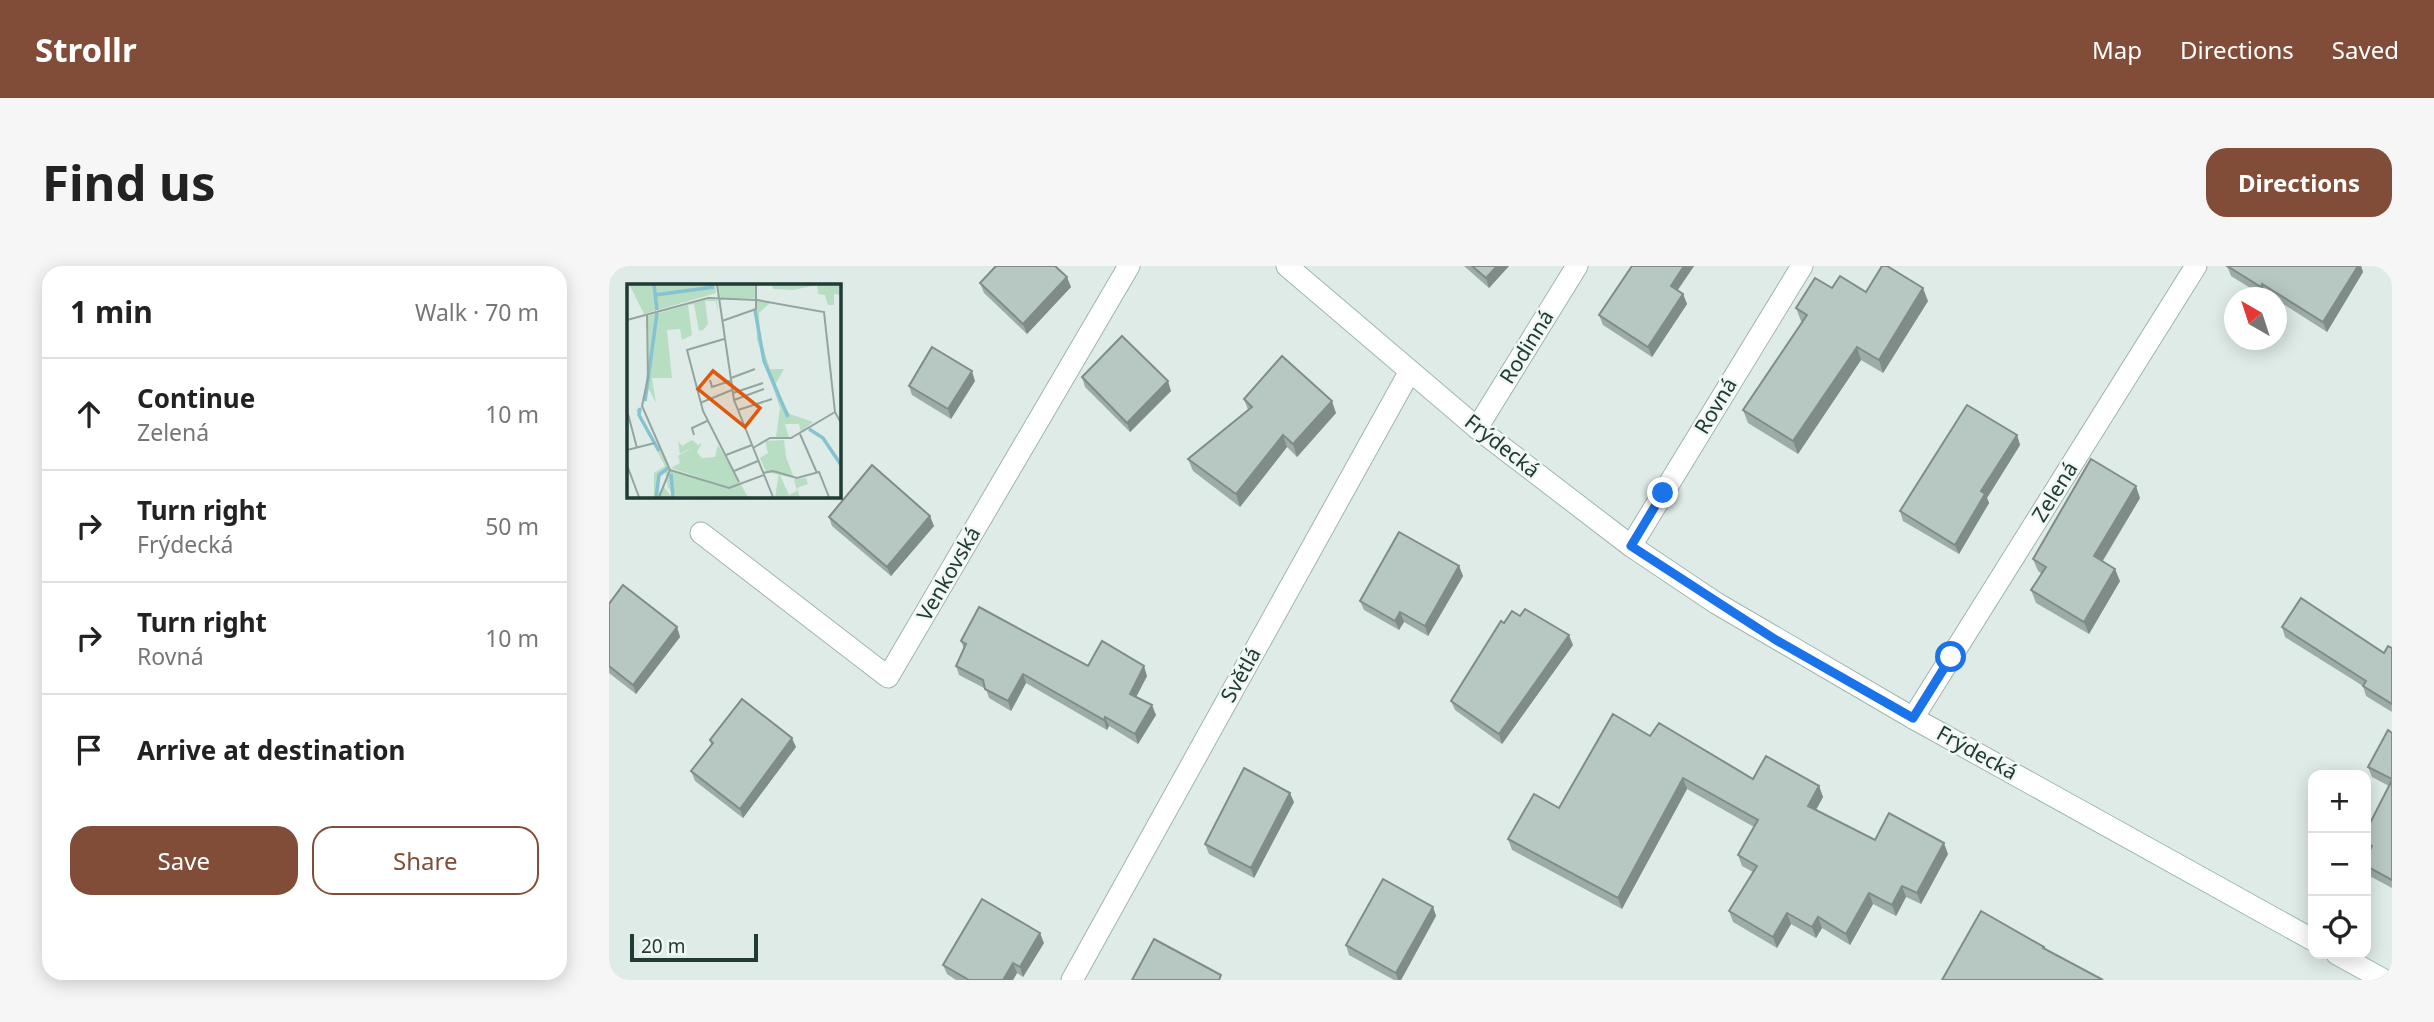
<!DOCTYPE html>
<html lang="en">
<head>
<meta charset="utf-8">
<style>
  :root { --surface:#fff; --page:#f6f6f6; --text:#222; --muted:#767676; --line:#e0e0e0; --accent:#814d38 }
  body { margin:0; font-family:"Noto Sans",sans-serif; background:var(--page); color:var(--text) }
  .controls { position:absolute; right:21px; bottom:21px; display:grid; overflow:hidden; border-radius:14px; box-shadow:0 4px 18px #0003 }
  .controls button { width:63px; height:63px; display:grid; place-items:center; padding:0; border:0; border-bottom:2px solid var(--line); background:var(--surface); color:var(--text); font:35px sans-serif }
  .compass { position:absolute; left:1615px; top:21px; width:63px; height:63px; border-radius:50%; background:var(--surface); box-shadow:0 4px 18px #0003; rotate:321deg }
  .scale { position:absolute; left:21px; bottom:18px; width:128px; box-sizing:border-box; padding-left:7px; border:4px solid #203b35; border-top:0; font-size:19px; line-height:24px; white-space:nowrap; color:#203b35; -webkit-text-stroke:5px #f0f7f4; paint-order:stroke }
  .stop { position:absolute; width:21px; height:21px; margin:-16px; border:5px solid #1a73e8; border-radius:50%; background:#fff }
  .stop.end { background:#1a73e8; border-color:#fff; box-shadow:0 2px 7px #0008 }
  .list { margin:0; padding:0; list-style:none }
  h2 { display:flex; justify-content:space-between; align-items:center; height:91px; margin:0; padding:0 28px; font-size:30px }
  h2 small { font-size:23px; font-weight:400; color:var(--muted) }
  .list li { display:grid; grid-template-columns:46px 1fr auto; gap:21px; align-items:center; box-sizing:border-box; height:112px; padding:0 28px; border-top:2px solid var(--line) }
  .list b { display:block; font-size:26px; white-space:nowrap }
  .list p { margin:0; font-size:23px; white-space:nowrap; color:var(--muted) }
  .list em { font-size:23px; font-style:normal; color:var(--muted) }
  .actions { display:flex; gap:14px; padding:21px 28px }
  .actions a { flex:1; padding:16px 0; border:2px solid var(--accent); border-radius:21px; text-align:center; font-size:24px; color:var(--accent) }
  .actions .main { background:var(--accent); color:#fff }
  .icon { flex:none; width:38px; height:38px; fill:none; stroke:currentColor; stroke-width:2; stroke-linecap:round; stroke-linejoin:round }
  .map { position:relative; flex:none; width:1783px; height:714px; overflow:hidden; border-radius:21px }
  header { display:flex; align-items:center; gap:42px; box-sizing:border-box; height:98px; padding:0 35px; background:var(--accent); color:#fff }
  header strong { font-size:33px }
  nav { display:flex; gap:38px; margin-inline-start:auto; font-size:24px }
  .intro { display:flex; align-items:center; justify-content:space-between; box-sizing:border-box; height:168px; padding:0 42px }
  h1 { margin:0; font-size:49px }
  .button { padding:18px 32px; border-radius:21px; background:var(--accent); color:#fff; font-size:24px; font-weight:700 }
  main { display:flex; gap:42px; padding:0 42px }
  aside { flex:1; background:var(--surface); border-radius:21px; box-shadow:0 4px 18px #0003 }
  .map>svg:first-child { display:block }
  .lines { fill:none; stroke-linecap:round; stroke-linejoin:round }
  .minor-casing { stroke:#a2b3ad; stroke-width:23 }
  .secondary-casing { stroke:#9eb7af; stroke-width:23 }
  .minor { stroke:#fff; stroke-width:21 }
  .secondary { stroke:#fff; stroke-width:21 }
  .wall { fill:#9daca7 }
  .shaded-wall { fill:#808c88 }
  .building { fill:#b7c8c2; stroke:#808c88; stroke-width:2 }
  .route { stroke:#1a73e8; stroke-width:9 }
  .labels { text-anchor:middle; stroke-width:5; stroke-linejoin:round; paint-order:stroke }
  .street-label { font-size:21px; fill:#203b35; stroke:#f0f7f4 }
  .inset-river { fill:none; stroke:#85c3d2; stroke-width:3.5 }
  .inset-road { fill:none; stroke:#93a59f; stroke-width:2 }
  .view { fill:#de580e; fill-opacity:0.15; stroke:#de580e; stroke-width:3.5 }
  .inset-edge { fill:none; stroke:#203b35; stroke-width:3.5 }
</style>
</head>
<body>
<header>
<strong>Strollr</strong>
<nav><a>Map</a><a>Directions</a><a>Saved</a></nav>
</header>
<div class="intro"><h1>Find us</h1><a class="button">Directions</a></div>
<main>
<aside>
<h2>1 min<small>Walk · 70 m</small></h2>
<ul class="list">
<li><svg class="icon" aria-label="ahead" viewBox="0 0 24 24"><path d="M12 20V5M6 11l6-6 6 6"/></svg><div><b>Continue</b><p>Zelená</p></div><em>10 m</em></li>
<li><svg class="icon" aria-label="right" viewBox="0 0 24 24"><path d="M7 20v-9h11M14 6l5 5-5 5"/></svg><div><b>Turn right</b><p>Frýdecká</p></div><em>50 m</em></li>
<li><svg class="icon" aria-label="right" viewBox="0 0 24 24"><path d="M7 20v-9h11M14 6l5 5-5 5"/></svg><div><b>Turn right</b><p>Rovná</p></div><em>10 m</em></li>
<li><svg class="icon" aria-label="arrive" viewBox="0 0 24 24"><path d="M6 21V4h12l-3 4 3 4H6"/></svg><div><b>Arrive at destination</b></div></li>
</ul>
<div class="actions"><a class="main">Save</a><a>Share</a></div>
</aside>
<div class="map">
<svg width="1783" height="714" viewBox="0 0 1783 714">
  <rect width="100%" height="100%" fill="#dfebe6"/>
  <g class="lines">
    <g class="minor-casing">
      <g id="minor">
        <path d="M 868,162 L 968,0"/>
        <path d="M 92,267 L 279,411 L 520,0"/>
        <path d="M 1022,280 L 1193,0"/>
        <path d="M 1304,452 L 1587,0"/>
        <path d="M 463,714 L 801,105"/>
      </g>
    </g>
    <g class="secondary-casing">
      <g id="secondary">
        <path d="M 678,0 L 868,162 L 1022,280 L 1107,337 L 1304,452 L 1704,674"/>
        <path d="M 1728,688 L 1775,714"/>
      </g>
    </g>
    <use href="#minor" class="minor"/>
    <use href="#secondary" class="secondary"/>
  </g>
  <g class="wall">
    <path d="M 855,0 L 900,0 L 880,22 Z"/>
    <path d="M 1023,0 L 1085,0 L 1069,24 L 1074,28 L 1078,38 L 1043,91 L 994,59 L 990,49 Z"/>
    <path d="M 1618,0 L 1752,0 L 1754,6 L 1718,66 L 1668,34 L 1668,32 L 1663,32 L 1657,28 L 1656,31 L 1622,10 Z"/>
    <path d="M 371,17 L 462,21 L 418,68 L 375,27 Z"/>
    <path d="M 1223,22 L 1319,35 L 1274,107 L 1252,94 L 1189,188 L 1139,157 L 1134,144 L 1194,56 L 1192,55 L 1187,42 Z"/>
    <path d="M 473,111 L 562,125 L 521,166 L 476,121 Z"/>
    <path d="M 366,115 L 342,153 L 303,129 L 300,120 Z"/>
    <path d="M 635,133 L 727,147 L 688,191 L 678,181 L 631,241 L 584,205 L 579,193 L 639,144 Z"/>
    <path d="M 1408,169 L 1411,179 L 1378,232 L 1380,237 L 1350,288 L 1294,255 L 1291,245 Z"/>
    <path d="M 1531,232 L 1494,295 L 1511,315 L 1480,368 L 1427,337 L 1422,324 L 1433,308 L 1429,305 L 1424,293 Z"/>
    <path d="M 220,251 L 325,260 L 282,310 L 223,260 Z"/>
    <path d="M 850,300 L 854,310 L 819,370 L 795,356 L 790,364 L 755,344 L 751,335 Z"/>
    <path d="M 0,338 L 68,361 L 71,371 L 27,428 L 0,407 Z"/>
    <path d="M 1673,361 L 1775,387 L 1783,382 L 1783,446 L 1757,430 L 1754,420 L 1676,371 Z"/>
    <path d="M 352,375 L 479,400 L 538,410 L 527,431 L 547,449 L 529,478 L 500,460 L 498,464 L 417,417 L 402,445 L 380,432 L 377,423 L 350,409 L 347,400 L 355,383 Z"/>
    <path d="M 964,379 L 893,478 L 846,444 L 842,435 Z"/>
    <path d="M 1783,467 L 1783,622 L 1757,608 L 1757,592 L 1760,586 L 1757,585 L 1757,565 L 1780,520 L 1763,511 L 1759,501 Z"/>
    <path d="M 1041,470 L 1144,513 L 1210,520 L 1214,531 L 1207,544 L 1266,574 L 1339,588 L 1312,638 L 1297,631 L 1287,650 L 1264,638 L 1241,679 L 1213,662 L 1207,672 L 1182,658 L 1168,682 L 1124,656 L 1120,645 L 1144,606 L 1133,600 L 1129,589 L 1145,561 L 1078,523 L 1013,643 L 903,584 L 899,573 L 950,542 Z"/>
    <path d="M 101,474 L 187,481 L 134,552 L 86,515 L 82,505 L 102,479 Z"/>
    <path d="M 685,536 L 645,612 L 600,588 L 596,578 Z"/>
    <path d="M 824,641 L 827,650 L 792,714 L 785,714 L 740,689 L 737,679 Z"/>
    <path d="M 435,677 L 414,711 L 408,707 L 404,714 L 347,714 L 338,708 L 334,699 Z"/>
  </g>
  <g class="shaded-wall">
    <path d="M 888,0 L 900,0 L 880,22 L 877,12 Z"/>
    <path d="M 1075,0 L 1085,0 L 1065,29 L 1062,20 Z"/>
    <path d="M 1749,0 L 1752,0 L 1754,6 L 1718,66 L 1714,56 Z"/>
    <path d="M 458,11 L 462,21 L 418,68 L 414,58 Z"/>
    <path d="M 1653,18 L 1657,28 L 1656,31 L 1652,21 Z"/>
    <path d="M 1314,22 L 1319,35 L 1274,107 L 1270,94 Z"/>
    <path d="M 1074,28 L 1078,38 L 1043,91 L 1039,81 Z"/>
    <path d="M 1248,81 L 1252,94 L 1189,188 L 1184,175 Z"/>
    <path d="M 363,105 L 366,115 L 342,153 L 339,143 Z"/>
    <path d="M 559,115 L 562,125 L 521,166 L 518,157 Z"/>
    <path d="M 723,135 L 727,147 L 688,191 L 684,178 Z"/>
    <path d="M 674,169 L 678,181 L 631,241 L 627,228 Z"/>
    <path d="M 1408,169 L 1411,179 L 1378,232 L 1380,237 L 1350,288 L 1346,279 L 1372,225 Z"/>
    <path d="M 1527,220 L 1531,232 L 1489,302 L 1485,290 Z"/>
    <path d="M 321,250 L 325,260 L 282,310 L 278,301 Z"/>
    <path d="M 850,300 L 854,310 L 819,370 L 816,360 Z"/>
    <path d="M 1506,303 L 1511,315 L 1480,368 L 1475,356 Z"/>
    <path d="M 791,346 L 795,356 L 790,364 L 786,355 Z"/>
    <path d="M 68,361 L 71,371 L 27,428 L 24,419 Z"/>
    <path d="M 960,369 L 964,379 L 893,478 L 890,468 Z"/>
    <path d="M 535,400 L 538,410 L 524,437 L 521,428 Z"/>
    <path d="M 414,408 L 417,417 L 402,445 L 399,435 Z"/>
    <path d="M 543,439 L 547,449 L 529,478 L 526,468 Z"/>
    <path d="M 496,451 L 500,460 L 498,464 L 495,454 Z"/>
    <path d="M 183,472 L 187,481 L 134,552 L 131,543 Z"/>
    <path d="M 1074,512 L 1078,523 L 1013,643 L 1009,632 Z"/>
    <path d="M 1210,520 L 1214,531 L 1203,551 L 1199,540 Z"/>
    <path d="M 681,527 L 685,536 L 645,612 L 642,602 Z"/>
    <path d="M 1335,577 L 1339,588 L 1312,638 L 1308,627 Z"/>
    <path d="M 1293,620 L 1297,631 L 1287,650 L 1283,639 Z"/>
    <path d="M 1260,627 L 1264,638 L 1241,679 L 1237,668 Z"/>
    <path d="M 824,641 L 827,650 L 792,714 L 789,714 L 787,707 Z"/>
    <path d="M 1178,647 L 1182,658 L 1168,682 L 1164,671 Z"/>
    <path d="M 1209,651 L 1213,662 L 1207,672 L 1203,661 Z"/>
    <path d="M 431,667 L 435,677 L 414,711 L 411,701 Z"/>
    <path d="M 404,697 L 408,707 L 404,714 L 394,714 Z"/>
  </g>
  <g class="building">
    <path d="M 387,0 L 446,0 L 458,11 L 414,58 L 371,17 Z"/>
    <path d="M 863,0 L 888,0 L 877,12 Z"/>
    <path d="M 1023,0 L 1075,0 L 1062,20 L 1074,28 L 1039,81 L 990,49 Z"/>
    <path d="M 1273,0 L 1278,0 L 1314,22 L 1270,94 L 1248,81 L 1184,175 L 1134,144 L 1198,49 L 1187,42 L 1206,12 L 1223,22 L 1231,10 L 1257,26 Z"/>
    <path d="M 1618,0 L 1749,0 L 1714,56 L 1653,18 L 1652,21 Z"/>
    <path d="M 513,70 L 559,115 L 518,157 L 473,111 Z"/>
    <path d="M 323,81 L 363,105 L 339,143 L 300,120 Z"/>
    <path d="M 673,90 L 723,135 L 684,178 L 674,169 L 627,228 L 579,193 L 643,141 L 635,133 Z"/>
    <path d="M 1358,139 L 1408,169 L 1372,225 L 1376,228 L 1346,279 L 1291,245 Z"/>
    <path d="M 1482,193 L 1527,220 L 1485,290 L 1506,303 L 1475,356 L 1422,324 L 1437,301 L 1424,293 Z"/>
    <path d="M 263,199 L 321,250 L 278,301 L 220,251 Z"/>
    <path d="M 790,266 L 850,300 L 816,360 L 791,346 L 786,355 L 751,335 Z"/>
    <path d="M 14,319 L 68,361 L 24,419 L 0,400 L 0,338 Z"/>
    <path d="M 1692,332 L 1775,387 L 1779,380 L 1783,382 L 1783,438 L 1754,420 L 1757,415 L 1673,361 Z"/>
    <path d="M 370,341 L 479,400 L 493,375 L 535,400 L 521,428 L 543,439 L 526,468 L 496,451 L 495,454 L 414,408 L 399,435 L 376,423 L 374,414 L 347,400 L 357,378 L 352,375 Z"/>
    <path d="M 916,343 L 960,369 L 890,468 L 842,435 L 892,355 L 895,357 L 903,345 L 911,350 Z"/>
    <path d="M 133,433 L 183,472 L 131,543 L 82,505 L 104,477 L 101,474 Z"/>
    <path d="M 1004,448 L 1041,470 L 1050,457 L 1144,513 L 1157,490 L 1210,520 L 1199,540 L 1266,574 L 1280,547 L 1335,577 L 1308,627 L 1293,620 L 1283,639 L 1260,627 L 1237,668 L 1209,651 L 1203,661 L 1178,647 L 1164,671 L 1120,645 L 1148,600 L 1129,589 L 1149,554 L 1074,512 L 1009,632 L 899,573 L 925,528 L 950,542 Z"/>
    <path d="M 1779,464 L 1783,467 L 1783,513 L 1759,501 Z"/>
    <path d="M 635,502 L 681,527 L 642,602 L 596,578 Z"/>
    <path d="M 1783,514 L 1783,614 L 1757,600 L 1757,592 L 1763,580 L 1757,577 L 1757,565 Z"/>
    <path d="M 774,613 L 824,641 L 787,707 L 737,679 Z"/>
    <path d="M 373,633 L 431,667 L 411,701 L 404,697 L 394,714 L 360,714 L 334,699 Z"/>
    <path d="M 1372,645 L 1435,681 L 1434,682 L 1494,714 L 1333,714 Z"/>
    <path d="M 545,673 L 612,709 L 610,714 L 523,714 Z"/>
  </g>
  <g class="lines">
    <path class="route" d="M 1054,227 L 1022,280 L 1167,374 L 1304,452 L 1342,391"/>
  </g>
  <g class="labels">
    <g class="street-label">
      <text transform="translate(918 81) rotate(-58)" y="7">Rodinná</text>
      <text transform="translate(1107 140) rotate(-59)" y="7">Rovná</text>
      <text transform="translate(893 180) rotate(38)" y="7">Frýdecká</text>
      <text transform="translate(1446 226) rotate(-58)" y="7">Zelená</text>
      <text transform="translate(340 308) rotate(-60)" y="7">Venkovská</text>
      <text transform="translate(632 409) rotate(-61)" y="7">Světlá</text>
      <text transform="translate(1368 487) rotate(29)" y="7">Frýdecká</text>
    </g>
  </g>
  <g transform="translate(18 18)">
    <rect width="214" height="214" fill="#dfebe6"/>
    <path d="M 2,0 L 88,0 L 89,9 L 17,30 ZM 91,0 L 129,0 L 128,14 L 94,15 ZM 145,0 L 213,0 L 213,11 L 207,10 L 207,21 L 201,21 L 198,11 L 191,10 L 190,1 L 166,6 L 146,5 ZM 78,16 L 90,16 L 91,30 L 89,17 L 78,17 L 81,40 L 76,46 L 72,47 L 67,20 L 61,21 L 65,51 L 55,56 L 53,45 L 40,46 L 45,94 L 25,94 L 29,119 L 22,105 L 16,123 L 22,94 L 21,32 ZM 129,17 L 143,19 L 132,29 L 133,54 L 143,85 L 157,85 L 148,101 L 157,122 L 163,130 L 186,138 L 174,148 L 172,140 L 158,140 L 162,154 L 149,153 L 153,124 L 130,56 ZM 15,122 L 12,127 L 27,160 L 38,172 L 42,185 L 101,203 L 44,184 L 53,179 L 51,172 L 70,161 L 53,170 L 51,157 L 55,162 L 65,156 L 71,161 L 75,159 L 70,168 L 75,174 L 88,173 L 91,161 L 121,213 L 49,212 L 41,204 L 38,187 L 33,190 L 32,208 L 37,203 L 45,213 L 27,213 L 27,189 L 38,182 L 9,126 ZM 157,156 L 159,173 L 167,194 L 139,188 L 133,174 L 141,169 L 138,157 ZM 152,189 L 162,211 L 170,207 L 167,195 L 179,194 L 181,200 L 170,204 L 173,213 L 148,213 Z" fill="#b7ddc3"/>
    <path class="inset-river" d="M 27,0 L 30,26M 28,11 L 87,3M 128,26 L 137,77 L 161,133M 18,117 L 30,29M 13,124 L 12,131 L 32,167M 182,145 L 196,154 L 214,181M 44,190 L 46,213M 29,213 L 32,191 L 41,184"/>
    <path class="inset-road" d="M 90,0 L 107,116 L 146,213M 20,30 L 21,94 L 15,122 L 43,186M 0,36 L 81,14 L 130,16 L 197,28 L 208,128 L 214,139M 95,37 L 129,25 L 129,0M 97,55 L 60,66 L 76,127 L 112,198M 104,94 L 128,85M 83,96 L 85,103 L 103,97M 106,109 L 136,99M 107,116 L 137,105M 73,119 L 105,106M 111,126 L 145,115M 1,130 L 10,164M 173,150 L 190,189M 67,151 L 65,144 L 80,137M 126,164 L 143,154 L 164,154 L 208,128M 0,166 L 28,159M 99,171 L 125,161M 0,181 L 12,213M 43,186 L 102,204 L 137,191M 107,187 L 131,177M 136,189 L 146,187 L 170,194 L 192,188 L 202,213M 32,213 L 43,186"/>
    <path class="view" d="M 86,87 L 133,124 L 118,143 L 71,105 Z"/>
    <rect width="214" height="214" class="inset-edge"/>
  </g>
</svg>
<div class="controls">
<button>+</button>
<button>−</button>
<button><svg class="icon" aria-label="locate" viewBox="0 0 24 24"><circle cx="12" cy="12" r="6"/><path d="M12 2v4M12 18v4M2 12h4M18 12h4"/></svg></button>
</div>
<svg class="compass" viewBox="-18 -18 36 36"><path d="M0-13l5 13h-10z" fill="#e53935"/><path d="M0 13l5-13h-10z" fill="#767676"/></svg>
<div class="scale">20 m</div>
<div class="stop" style="left:1342px;top:391px"></div>
<div class="stop end" style="left:1054px;top:227px"></div>
</div>
</main>
</body>
</html>
